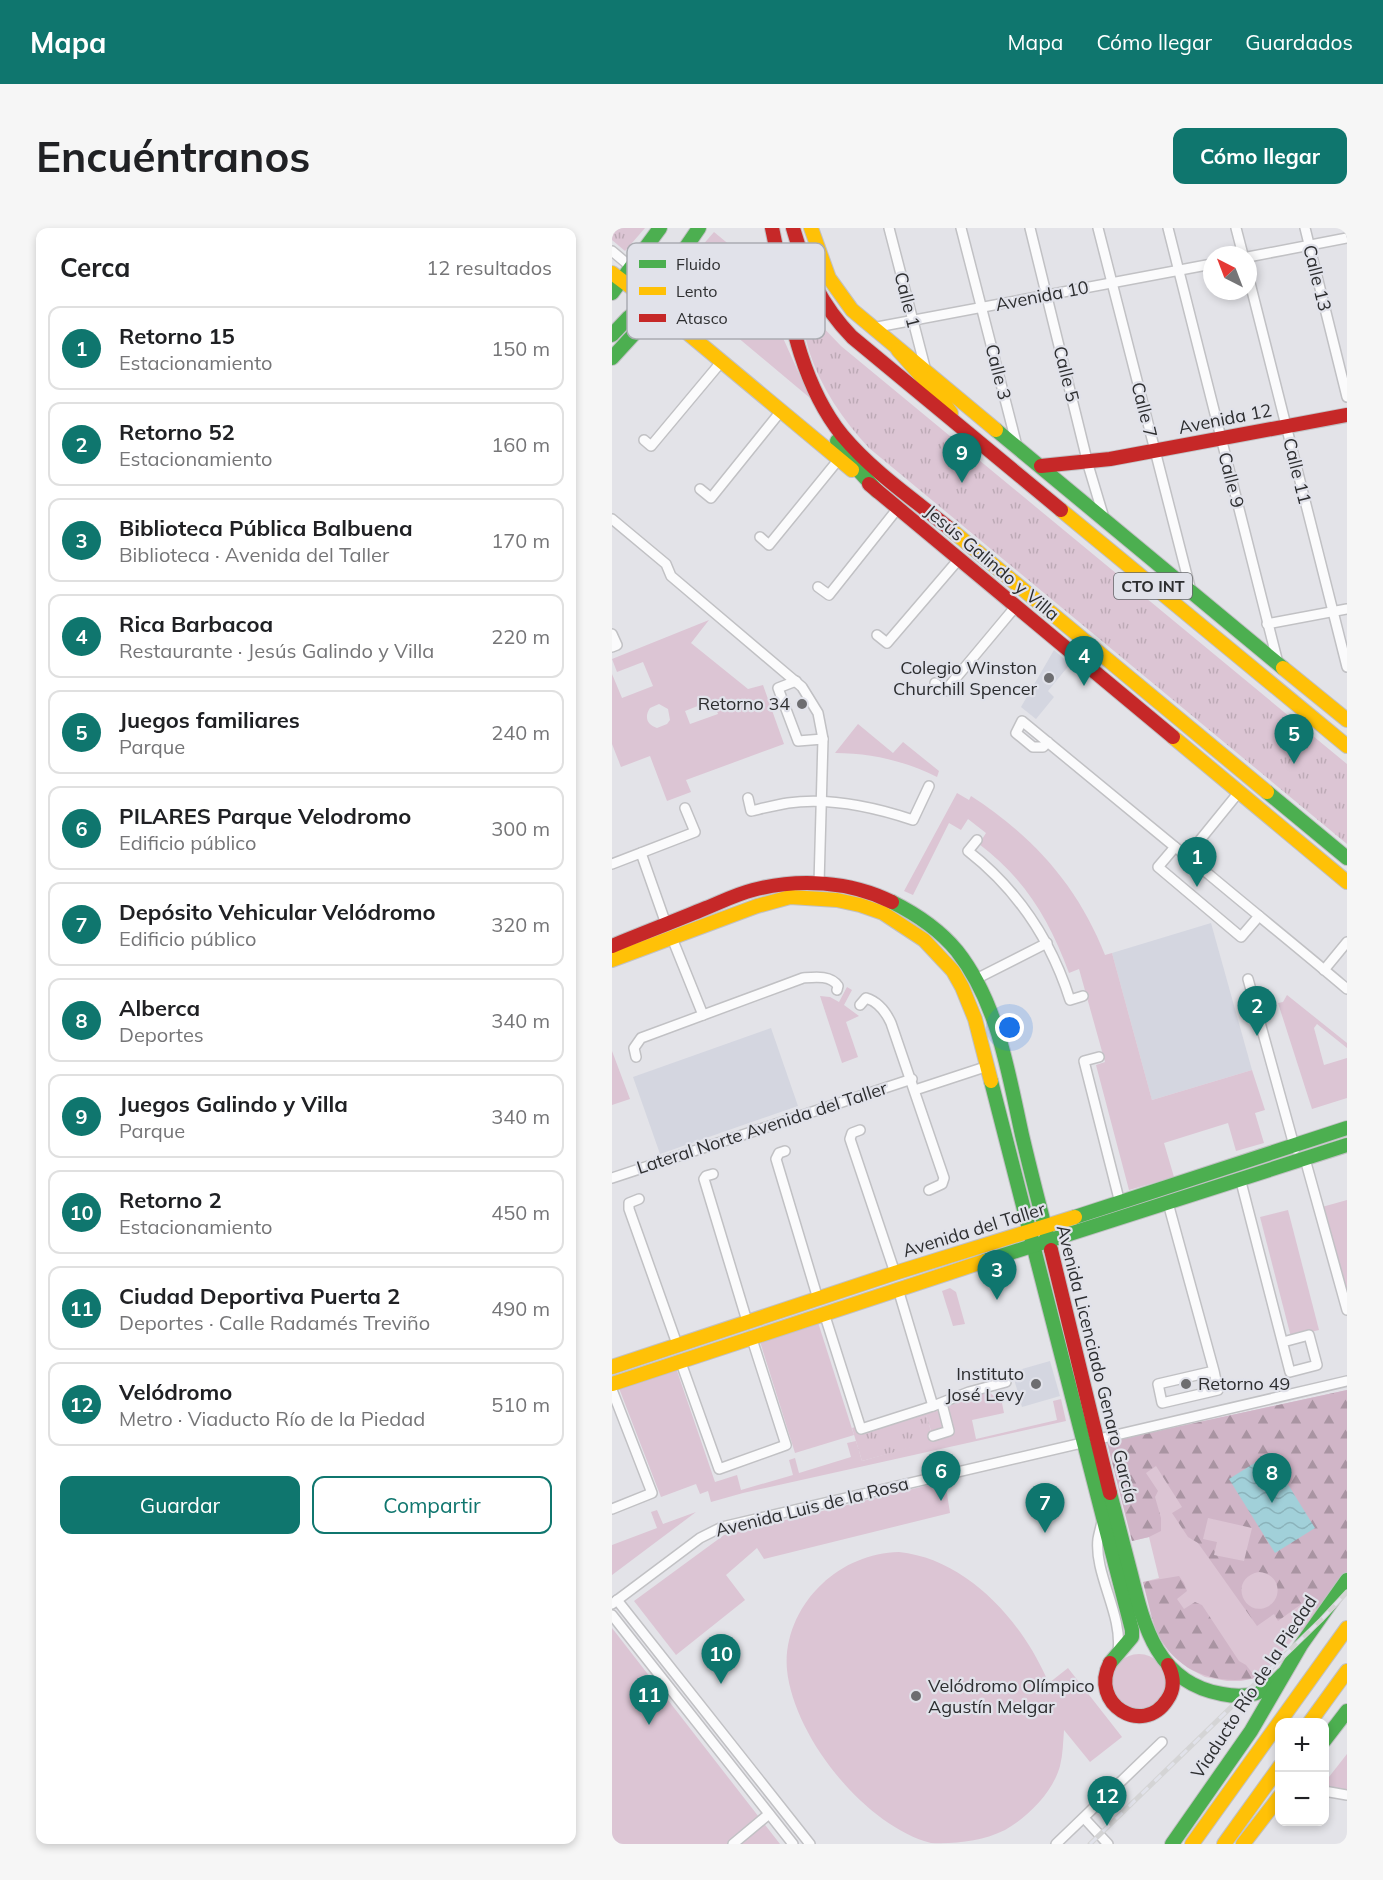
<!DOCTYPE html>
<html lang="es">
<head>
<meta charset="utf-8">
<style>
  :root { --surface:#fff; --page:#f6f6f6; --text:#202124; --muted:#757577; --line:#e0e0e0; --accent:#0f766e }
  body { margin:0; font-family:Mulish,sans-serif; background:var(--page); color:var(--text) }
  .controls { position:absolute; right:18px; bottom:18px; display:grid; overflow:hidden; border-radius:12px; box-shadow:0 3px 9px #0003 }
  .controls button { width:54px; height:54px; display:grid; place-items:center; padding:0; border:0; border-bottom:2px solid var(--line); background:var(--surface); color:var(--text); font:30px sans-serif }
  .compass { position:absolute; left:591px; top:18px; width:54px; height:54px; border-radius:50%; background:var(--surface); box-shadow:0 3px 9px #0003; rotate:318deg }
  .you { position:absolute; left:398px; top:800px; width:21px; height:21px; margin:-15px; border:4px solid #fff; border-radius:50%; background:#1a73e8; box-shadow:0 0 0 9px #1a73e833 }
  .badge { display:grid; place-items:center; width:39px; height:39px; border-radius:50%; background:var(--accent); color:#fff; font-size:20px; font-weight:700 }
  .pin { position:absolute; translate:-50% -50px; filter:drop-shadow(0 2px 3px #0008) }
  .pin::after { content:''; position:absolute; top:32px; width:21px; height:18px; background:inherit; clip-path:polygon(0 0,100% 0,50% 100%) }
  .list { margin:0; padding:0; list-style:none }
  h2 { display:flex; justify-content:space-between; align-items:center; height:78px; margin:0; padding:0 24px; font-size:26px }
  h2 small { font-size:20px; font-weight:400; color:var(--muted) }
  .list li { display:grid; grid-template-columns:39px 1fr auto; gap:18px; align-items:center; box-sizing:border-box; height:84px; margin:0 12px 12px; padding:0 12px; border:2px solid var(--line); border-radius:12px }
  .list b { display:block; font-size:22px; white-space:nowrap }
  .list p { margin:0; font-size:20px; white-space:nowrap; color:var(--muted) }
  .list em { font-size:20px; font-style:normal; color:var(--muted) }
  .actions { display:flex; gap:12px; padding:18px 24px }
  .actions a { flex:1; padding:14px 0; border:2px solid var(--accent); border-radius:12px; text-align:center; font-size:21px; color:var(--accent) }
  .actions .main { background:var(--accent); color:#fff }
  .map { position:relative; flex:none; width:735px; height:1616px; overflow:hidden; border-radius:12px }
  header { display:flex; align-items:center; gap:36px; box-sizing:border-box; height:84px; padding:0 30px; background:var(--accent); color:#fff }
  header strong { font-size:28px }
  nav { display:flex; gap:33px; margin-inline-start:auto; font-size:21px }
  .intro { display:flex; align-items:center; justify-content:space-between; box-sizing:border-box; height:144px; padding:0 36px }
  h1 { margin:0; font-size:42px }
  .button { padding:15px 27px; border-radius:12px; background:var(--accent); color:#fff; font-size:21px; font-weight:700 }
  main { display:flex; gap:36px; padding:0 36px }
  aside { flex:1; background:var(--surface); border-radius:12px; box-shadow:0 3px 9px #0003 }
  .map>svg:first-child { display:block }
  .built { fill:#d4d6e0 }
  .green { fill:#dcc5d4; fill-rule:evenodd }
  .forest { fill:url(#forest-firs); fill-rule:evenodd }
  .park { fill:url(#park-tufts) }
  .water { fill:url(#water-waves) }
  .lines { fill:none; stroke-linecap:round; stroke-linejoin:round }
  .street-casing { stroke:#c1c1c4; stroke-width:12 }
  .fast-casing { stroke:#c1c1c4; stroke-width:16 }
  .slow-casing { stroke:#c1c1c4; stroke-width:16 }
  .jam-casing { stroke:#c1c1c4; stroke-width:16 }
  .street { stroke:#fbfbfc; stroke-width:9 }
  .fast { stroke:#4caf50; stroke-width:14 }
  .slow { stroke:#ffc107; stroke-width:14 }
  .jam { stroke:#c62828; stroke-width:14 }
  .rail-casing { stroke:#d4d4d5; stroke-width:5 }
  .rail { stroke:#e1e2ea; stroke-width:3; stroke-dasharray:9; stroke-linecap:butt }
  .poi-dot { fill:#6d6d70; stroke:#e1e2ea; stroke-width:2 }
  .labels { text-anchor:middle; stroke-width:4.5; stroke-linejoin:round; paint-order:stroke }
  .shield { fill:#e1e2ea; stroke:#636468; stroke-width:1.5 }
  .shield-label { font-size:16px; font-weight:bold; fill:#2d2e30 }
  .street-label { font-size:18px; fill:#2d2e30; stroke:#e1e2ea }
  .poi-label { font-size:18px; fill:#2d2e30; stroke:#e1e2ea; text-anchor:end }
  .key { fill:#e1e2ea; stroke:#abacb2; stroke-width:1.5 }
  .key-label { font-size:16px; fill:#2d2e30 }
</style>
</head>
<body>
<header>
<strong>Mapa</strong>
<nav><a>Mapa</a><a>Cómo llegar</a><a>Guardados</a></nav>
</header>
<div class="intro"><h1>Encuéntranos</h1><a class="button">Cómo llegar</a></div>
<main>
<aside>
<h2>Cerca<small>12 resultados</small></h2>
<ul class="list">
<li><span class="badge">1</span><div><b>Retorno 15</b><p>Estacionamiento</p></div><em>150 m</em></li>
<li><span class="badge">2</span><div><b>Retorno 52</b><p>Estacionamiento</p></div><em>160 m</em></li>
<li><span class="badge">3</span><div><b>Biblioteca Pública Balbuena</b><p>Biblioteca · Avenida del Taller</p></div><em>170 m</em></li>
<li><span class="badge">4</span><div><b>Rica Barbacoa</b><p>Restaurante · Jesús Galindo y Villa</p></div><em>220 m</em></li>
<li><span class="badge">5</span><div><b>Juegos familiares</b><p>Parque</p></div><em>240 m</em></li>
<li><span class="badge">6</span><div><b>PILARES Parque Velodromo</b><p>Edificio público</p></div><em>300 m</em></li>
<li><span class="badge">7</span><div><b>Depósito Vehicular Velódromo</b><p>Edificio público</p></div><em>320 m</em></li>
<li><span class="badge">8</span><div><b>Alberca</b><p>Deportes</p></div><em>340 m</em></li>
<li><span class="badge">9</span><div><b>Juegos Galindo y Villa</b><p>Parque</p></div><em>340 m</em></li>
<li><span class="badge">10</span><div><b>Retorno 2</b><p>Estacionamiento</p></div><em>450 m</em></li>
<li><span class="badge">11</span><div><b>Ciudad Deportiva Puerta 2</b><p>Deportes · Calle Radamés Treviño</p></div><em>490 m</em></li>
<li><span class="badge">12</span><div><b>Velódromo</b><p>Metro · Viaducto Río de la Piedad</p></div><em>510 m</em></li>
</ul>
<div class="actions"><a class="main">Guardar</a><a>Compartir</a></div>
</aside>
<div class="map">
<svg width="735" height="1616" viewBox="0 0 735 1616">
  <defs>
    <pattern id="forest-firs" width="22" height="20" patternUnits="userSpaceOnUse" patternTransform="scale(1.5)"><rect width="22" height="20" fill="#d0b5c7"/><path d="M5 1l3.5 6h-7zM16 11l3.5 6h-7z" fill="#a994a2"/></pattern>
    <pattern id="park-tufts" width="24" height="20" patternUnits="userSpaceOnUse" patternTransform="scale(1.5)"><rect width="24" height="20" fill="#dcc5d4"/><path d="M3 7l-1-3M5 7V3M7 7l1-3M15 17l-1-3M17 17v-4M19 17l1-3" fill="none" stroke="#bdaab6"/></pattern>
    <pattern id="water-waves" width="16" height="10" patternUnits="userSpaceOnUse" patternTransform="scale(1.5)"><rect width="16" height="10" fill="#a1d0d9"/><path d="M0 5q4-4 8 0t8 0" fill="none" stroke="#8bb3bb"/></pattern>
  </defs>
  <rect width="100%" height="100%" fill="#e3e3e8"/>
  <g class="built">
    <path d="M 442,422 L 458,436 L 436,463 L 442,469 L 424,491 L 409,479 Z"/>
    <path d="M 599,695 L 640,842 L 540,872 L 500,725 Z"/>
    <path d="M 159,800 L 186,878 L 48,926 L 21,849 Z"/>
    <path d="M 438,1133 L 448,1168 L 410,1179 L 400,1144 Z"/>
  </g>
  <g class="green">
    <path d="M 102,4 L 131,28 L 151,23 L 159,67 L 171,110 L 198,170 L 62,56 L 82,27 Z"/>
    <path d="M 97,392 L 79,415 L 136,461 L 151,457 L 172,516 L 74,552 L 79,564 L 55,573 L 38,528 L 9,539 L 0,516 L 0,446 L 10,470 L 41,458 L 31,434 L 5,444 L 0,431 ZM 101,472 L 106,486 L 78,496 L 73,483 ZM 47,476 L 56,481 L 58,492 L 55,496 L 45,500 C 35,497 32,489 38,480 Z"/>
    <path d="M 246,496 L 281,525 L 291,514 L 327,543 L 325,549 C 293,533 259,525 223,525 Z"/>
    <path d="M 345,565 L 357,572 L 359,568 C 421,608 466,658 493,727 L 500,725 L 540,872 L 640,842 L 653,882 L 643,885 L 652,915 L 624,923 L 616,895 L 552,915 L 562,949 L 517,962 L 484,837 L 493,834 L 467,741 L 457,745 C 437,691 413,651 367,616 L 374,605 L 356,591 L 349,602 L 337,595 L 301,667 L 292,663 Z"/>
    <path d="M 235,759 L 240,762 L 232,777 L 247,788 L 234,794 L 246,829 L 230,835 L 208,768 L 218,769 L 227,774 Z"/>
    <path d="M 675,767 L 735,815 L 735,820 L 705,796 L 702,800 L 712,837 L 735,830 L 735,870 L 700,881 L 666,775 L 671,774 Z"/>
    <path d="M 0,823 L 18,871 L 0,877 Z"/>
    <path d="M 735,972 L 735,1067 L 710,979 Z"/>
    <path d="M 676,982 L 707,1102 L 679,1109 L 648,989 Z"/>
    <path d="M 338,1060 L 344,1064 L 353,1096 L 341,1098 L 330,1063 Z"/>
    <path d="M 203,1085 L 242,1207 L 183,1225 L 145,1104 Z"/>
    <path d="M 62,1134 L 103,1254 L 125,1247 L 129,1262 L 181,1247 L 177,1232 L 183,1230 L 187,1245 L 239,1229 L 235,1215 L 244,1213 L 250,1233 L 322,1212 L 312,1181 L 331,1183 L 330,1179 L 370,1158 L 390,1175 L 392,1185 L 360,1192 L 364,1211 L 445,1192 L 441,1173 L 449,1171 L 454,1193 L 131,1265 L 99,1274 L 96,1263 L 88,1266 L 84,1256 L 49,1269 L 5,1155 Z"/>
    <path d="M 735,1162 L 735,1345 L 707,1383 L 658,1437 L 644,1450 L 629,1453 L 615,1453 L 593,1449 L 576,1440 L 563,1429 L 544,1402 L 531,1354 L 547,1350 L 537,1309 L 520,1313 L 495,1214 Z"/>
    <path d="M 333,1253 L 338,1285 L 152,1331 L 145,1320 L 114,1347 L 133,1372 L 64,1427 L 22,1373 L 112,1307 Z"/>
    <path d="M 45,1282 L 51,1296 L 84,1284 L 0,1347 L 0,1317 L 45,1300 L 39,1284 Z"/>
    <path d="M 287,1324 C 354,1331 408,1391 434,1449 L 428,1452 L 428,1462 L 456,1440 L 510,1509 L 478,1534 L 452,1502 C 451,1514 451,1526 448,1538 C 441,1564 416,1589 393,1602 C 371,1613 344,1616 319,1615 C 253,1598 182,1509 175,1442 C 172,1410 187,1377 210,1356 C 231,1336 258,1325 287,1324 Z"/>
    <path d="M 0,1400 L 150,1593 L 168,1616 L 0,1616 Z"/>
    <circle cx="527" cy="1454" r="28"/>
    <path d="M 735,1526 L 735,1562 L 713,1558 L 713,1554 Z"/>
  </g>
  <g class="forest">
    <path d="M 735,1162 L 735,1345 L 707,1383 L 695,1372 L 666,1393 L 662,1386 L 645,1398 L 586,1315 L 576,1309 L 560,1285 L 570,1279 L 544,1238 L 534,1245 L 546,1263 L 543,1269 L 549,1290 L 549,1303 L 537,1309 L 520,1313 L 495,1214 ZM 596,1290 L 640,1300 L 632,1333 L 602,1327 L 605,1314 L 591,1311 ZM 647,1344 C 659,1345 668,1354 665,1367 C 664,1371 661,1375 657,1378 C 632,1392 615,1350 647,1344 Z"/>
    <path d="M 567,1348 L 572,1355 L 575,1363 L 565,1371 L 572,1381 L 583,1374 L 590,1377 L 627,1433 L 634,1437 L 644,1450 C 602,1458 560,1442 543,1400 C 538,1385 535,1369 531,1354 Z"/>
  </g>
  <g class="park">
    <path d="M 0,0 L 33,0 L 13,23 L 0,12 Z"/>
    <path d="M 182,60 L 205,93 L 229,118 L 735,536 L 735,616 L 257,220 C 231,192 209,160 197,123 C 191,102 187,81 182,60 Z"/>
    <path d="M 311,1177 L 322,1213 L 250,1233 L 240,1200 Z"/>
  </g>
  <path class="water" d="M 657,1226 L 703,1300 L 663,1325 L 617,1251 Z"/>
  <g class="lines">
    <g class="street-casing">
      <g id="street">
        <path d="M 277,0 L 314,143"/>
        <path d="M 349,0 L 405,218"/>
        <path d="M 418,0 L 477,240 L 492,290"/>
        <path d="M 486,0 L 579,363"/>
        <path d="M 556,0 L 666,435"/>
        <path d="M 624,0 L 631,27"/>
        <path d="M 693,0 L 735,169"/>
        <path d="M 0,23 L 19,39"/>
        <path d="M 636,29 L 735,10"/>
        <path d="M 636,47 L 735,439"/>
        <path d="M 260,100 L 600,36"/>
        <path d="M 32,212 L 39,218 L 110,133"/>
        <path d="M 88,261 L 99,270 L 169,183"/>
        <path d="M 0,291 L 54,336 L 59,348 L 190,459 L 206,485 L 211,511 L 207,656"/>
        <path d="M 148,309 L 157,317 L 227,231"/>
        <path d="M 206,359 L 217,367 L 286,280"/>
        <path d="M 655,396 L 735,381"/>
        <path d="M 0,406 L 5,417 L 0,419"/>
        <path d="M 265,407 L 275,415 L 347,331"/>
        <path d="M 184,453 L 166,460 L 186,513 L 211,511"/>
        <path d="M 323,455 L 333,463 L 404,378"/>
        <path d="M 436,514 L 431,519 L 421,519 L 404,505 L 410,493 L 563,619 L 575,628 C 628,673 682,716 735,761"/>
        <path d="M 136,570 L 139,583 C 152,580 164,577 176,575 C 218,569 262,579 301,592 L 317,558"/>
        <path d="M 365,612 L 356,623 C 407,663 439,712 458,772 L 471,768"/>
        <path d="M 563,619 L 546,639 L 629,709 L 647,688"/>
        <path d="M 29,625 L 54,696"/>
        <path d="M 575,628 L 627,564"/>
        <path d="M 0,636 L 83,604 L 73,580"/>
        <path d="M 60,710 L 91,787"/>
        <path d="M 712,742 L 735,714"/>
        <path d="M 364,751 L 435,715"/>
        <path d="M 636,751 L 683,921"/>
        <path d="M 248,777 L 254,770 C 267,774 274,784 279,795 L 332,950 L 330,956 L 317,962"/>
        <path d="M 24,829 L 22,820 L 29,810 L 191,750 C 203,749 219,747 226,758 L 225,762"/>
        <path d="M 487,829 L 472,833 L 508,975"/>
        <path d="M 303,862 L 376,838"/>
        <path d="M 248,902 L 240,905 L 238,911 L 283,1045"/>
        <path d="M 173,923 L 167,925 L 164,931 L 206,1071"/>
        <path d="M 693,931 L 735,1082"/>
        <path d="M 101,946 L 94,948 L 92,951 L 135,1093"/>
        <path d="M 0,950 L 300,851"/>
        <path d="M 628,950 L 678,1144 L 705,1137 L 697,1107 L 671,1114"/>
        <path d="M 27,971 L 17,975 L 17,981 L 65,1116"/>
        <path d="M 556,975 L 602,1143 L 606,1162 L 550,1175 L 546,1156 L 602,1143"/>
        <path d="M 286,1061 L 321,1178 L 357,1164 L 394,1154"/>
        <path d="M 212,1085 L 249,1201 L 321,1178"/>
        <path d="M 68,1132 L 107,1241 L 174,1217 L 139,1108"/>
        <path d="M 0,1162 L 40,1265 L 0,1281"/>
        <path d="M 321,1208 L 337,1203 L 330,1176"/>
        <path d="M 490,1293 C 489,1299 487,1305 486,1311 C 482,1346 511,1387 506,1423"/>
        <path d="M 5,1372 L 198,1616"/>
        <path d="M 0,1376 L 88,1310 L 110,1299 L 735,1153"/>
        <path d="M 0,1387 L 181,1616"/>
        <path d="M 712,1563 L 735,1567"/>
        <path d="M 472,1590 L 496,1616"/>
        <path d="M 121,1616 L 157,1586"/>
        <path d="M 444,1616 L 550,1514"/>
      </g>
    </g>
    <g class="fast-casing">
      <g id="fast">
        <path d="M 0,65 L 48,0"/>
        <path d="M 0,107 L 16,90 L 37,73 L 87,0"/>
        <path d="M 0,130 L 32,95 L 37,73"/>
        <path d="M 384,202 L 671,440"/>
        <path d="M 225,213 L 239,234 L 265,263"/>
        <path d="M 655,564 L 735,630"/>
        <path d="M 280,674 C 304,686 327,701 345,723 C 386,775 396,844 410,907 C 419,945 429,984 439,1022"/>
        <path d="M 379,853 L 520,1402 L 520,1409 L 498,1435"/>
        <path d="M 463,989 L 735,900"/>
        <path d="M 373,1033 L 735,917"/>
        <path d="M 498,1265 C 505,1292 512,1319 519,1346 C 532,1399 546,1455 610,1466 C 636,1471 653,1466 671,1446"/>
        <path d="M 712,1513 L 735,1483"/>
        <path d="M 560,1616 L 639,1503 L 689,1417 L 735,1352"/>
      </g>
    </g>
    <g class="slow-casing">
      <g id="slow">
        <path d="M 199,0 L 217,50 L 240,82 L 384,202"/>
        <path d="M 0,45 L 37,73 L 240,242"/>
        <path d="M 286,122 L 327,168 L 339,185"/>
        <path d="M 449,282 L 735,518"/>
        <path d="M 337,300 L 655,564"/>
        <path d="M 671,440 L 735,492"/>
        <path d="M 561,509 L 735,654"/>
        <path d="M 0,732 L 145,678 L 178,669 L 225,672 L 248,677 L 271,685 L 312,712 L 341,743 L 350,759 L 363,791 L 379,853"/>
        <path d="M 0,1139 L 283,1045 L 463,989"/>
        <path d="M 0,1156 L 373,1033"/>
        <path d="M 698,1494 L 735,1443"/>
        <path d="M 580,1616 L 735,1400"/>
        <path d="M 612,1616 L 668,1538"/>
        <path d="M 631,1616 L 668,1568"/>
      </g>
    </g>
    <g class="jam-casing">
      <g id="jam">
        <path d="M 160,0 C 175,69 184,150 230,207 C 260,243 301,271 337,300"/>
        <path d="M 181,0 C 193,42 209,77 240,109 L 449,282"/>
        <path d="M 429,238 L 498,231 L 735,187"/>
        <path d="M 257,256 L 561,509"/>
        <path d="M 0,718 C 31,705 63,693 94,680 C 109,674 125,666 141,662 C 186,650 238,653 280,674"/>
        <path d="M 439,1022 L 498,1265"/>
        <path d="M 498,1435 C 477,1476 531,1509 555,1472 C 563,1461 562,1449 556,1437"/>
      </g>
    </g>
    <use href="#street" class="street"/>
    <use href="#fast" class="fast"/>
    <use href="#slow" class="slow"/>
    <use href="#jam" class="jam"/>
    <g class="rail-casing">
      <path id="rail" d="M 478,1616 L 709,1392 L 735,1364"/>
    </g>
    <use href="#rail" class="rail"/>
  </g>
  <g class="poi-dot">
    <circle cx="437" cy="450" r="6"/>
    <circle cx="190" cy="476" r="6"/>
    <circle cx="424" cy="1156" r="6"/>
    <circle cx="574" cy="1156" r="6"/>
    <circle cx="304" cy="1468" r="6"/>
  </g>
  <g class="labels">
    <rect class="shield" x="502" y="345" width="78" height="26" rx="4.5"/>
    <g class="shield-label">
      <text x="541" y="364">CTO INT</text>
    </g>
    <g class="street-label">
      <text transform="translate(705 50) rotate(76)" y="6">Calle 13</text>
      <text transform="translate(430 68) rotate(-11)" y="6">Avenida 10</text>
      <text transform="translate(295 72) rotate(76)" y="6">Calle 1</text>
      <text transform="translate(386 144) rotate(76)" y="6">Calle 3</text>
      <text transform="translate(454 146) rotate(76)" y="6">Calle 5</text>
      <text transform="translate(532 182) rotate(76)" y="6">Calle 7</text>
      <text transform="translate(613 191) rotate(-11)" y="6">Avenida 12</text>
      <text transform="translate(685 243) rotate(76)" y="6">Calle 11</text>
      <text transform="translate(619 252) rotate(76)" y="6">Calle 9</text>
      <text transform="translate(380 335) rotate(40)" y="6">Jesús Galindo y Villa</text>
      <text transform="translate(150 900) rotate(-18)" y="6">Lateral Norte Avenida del Taller</text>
      <text transform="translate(362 1002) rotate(-17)" y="6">Avenida del Taller</text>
      <text transform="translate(485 1136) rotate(76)" y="6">Avenida Licenciado Genaro García</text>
      <text transform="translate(200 1279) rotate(-14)" y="6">Avenida Luis de la Rosa</text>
      <text transform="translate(642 1459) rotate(-57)" y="6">Viaducto Río de la Piedad</text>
    </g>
    <g class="poi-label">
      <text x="425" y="446">Colegio Winston<tspan x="425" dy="21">Churchill Spencer</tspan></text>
      <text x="178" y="482">Retorno 34</text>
      <text x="412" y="1152">Instituto<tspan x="412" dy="21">José Levy</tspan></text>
      <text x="586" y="1162" text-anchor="start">Retorno 49</text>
      <text x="316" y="1464" text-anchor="start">Velódromo Olímpico<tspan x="316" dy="21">Agustín Melgar</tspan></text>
    </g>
  </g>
  <rect x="15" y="15" width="198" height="96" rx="9" class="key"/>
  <rect x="27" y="32" width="27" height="8" fill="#4caf50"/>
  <rect x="27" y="59" width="27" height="8" fill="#ffc107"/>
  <rect x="27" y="86" width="27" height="8" fill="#c62828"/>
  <g class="key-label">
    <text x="64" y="42">Fluido</text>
    <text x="64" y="69">Lento</text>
    <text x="64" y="96">Atasco</text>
  </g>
</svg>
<div class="controls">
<button>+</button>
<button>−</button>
</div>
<svg class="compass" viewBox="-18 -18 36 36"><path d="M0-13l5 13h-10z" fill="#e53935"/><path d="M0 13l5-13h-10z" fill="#757577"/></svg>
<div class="you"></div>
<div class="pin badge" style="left:585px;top:659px">1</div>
<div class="pin badge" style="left:645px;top:808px">2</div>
<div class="pin badge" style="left:385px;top:1072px">3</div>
<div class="pin badge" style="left:472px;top:458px">4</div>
<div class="pin badge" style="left:682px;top:536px">5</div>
<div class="pin badge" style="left:329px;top:1273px">6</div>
<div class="pin badge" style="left:433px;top:1305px">7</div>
<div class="pin badge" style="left:660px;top:1275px">8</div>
<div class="pin badge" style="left:350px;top:255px">9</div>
<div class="pin badge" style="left:109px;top:1456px">10</div>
<div class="pin badge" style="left:37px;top:1497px">11</div>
<div class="pin badge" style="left:495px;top:1598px">12</div>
</div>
</main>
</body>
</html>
